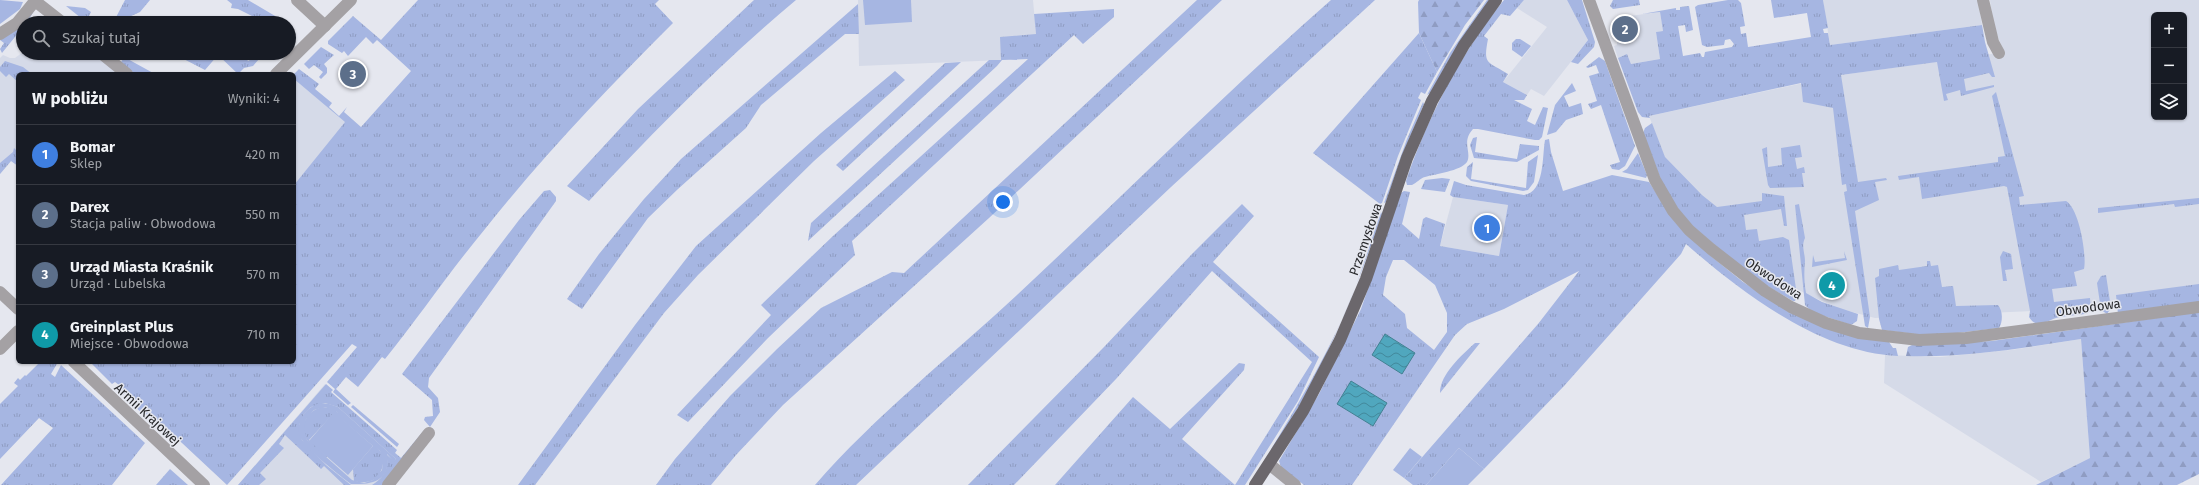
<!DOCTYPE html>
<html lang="pl">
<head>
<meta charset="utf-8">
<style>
  :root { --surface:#171b24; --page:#20242c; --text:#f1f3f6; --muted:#9ea1a6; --line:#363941; --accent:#3b7c1b }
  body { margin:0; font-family:"Fira Sans",sans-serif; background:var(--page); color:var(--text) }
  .controls { position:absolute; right:12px; top:12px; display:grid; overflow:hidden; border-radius:6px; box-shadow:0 1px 3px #0004 }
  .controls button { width:36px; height:36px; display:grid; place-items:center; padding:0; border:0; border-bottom:1px solid var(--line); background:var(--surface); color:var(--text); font:20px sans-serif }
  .you { position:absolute; left:1003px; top:202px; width:14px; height:14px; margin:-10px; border:3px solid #fff; border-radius:50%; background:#1a73e8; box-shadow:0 0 0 6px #1a73e833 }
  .badge { display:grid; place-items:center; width:26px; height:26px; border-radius:50%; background:var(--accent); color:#fff; font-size:13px; font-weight:700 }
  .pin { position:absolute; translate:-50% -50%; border:2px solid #fff; box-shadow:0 1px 4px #0006 }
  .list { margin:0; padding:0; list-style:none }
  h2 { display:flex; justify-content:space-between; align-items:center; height:52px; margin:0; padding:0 16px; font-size:17px }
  h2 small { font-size:13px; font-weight:400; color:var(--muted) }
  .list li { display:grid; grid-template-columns:26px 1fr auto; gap:12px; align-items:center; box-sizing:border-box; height:60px; padding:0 16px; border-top:1px solid var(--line) }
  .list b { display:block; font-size:15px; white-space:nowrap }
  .list p { margin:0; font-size:13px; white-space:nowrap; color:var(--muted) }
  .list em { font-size:13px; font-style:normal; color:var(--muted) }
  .icon { flex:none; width:22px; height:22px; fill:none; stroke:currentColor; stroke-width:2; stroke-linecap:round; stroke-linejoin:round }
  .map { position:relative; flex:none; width:2199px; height:485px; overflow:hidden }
  .search { position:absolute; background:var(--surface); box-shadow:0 1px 3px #0004; left:16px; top:16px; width:280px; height:44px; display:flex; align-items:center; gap:10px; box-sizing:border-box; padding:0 14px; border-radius:22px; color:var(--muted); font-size:15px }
  .panel { position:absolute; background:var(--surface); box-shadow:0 1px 3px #0004; left:16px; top:72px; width:280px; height:292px; border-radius:6px }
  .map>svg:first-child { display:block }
  .built { fill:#d5dae8; fill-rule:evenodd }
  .grass { fill:url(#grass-tufts); fill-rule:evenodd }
  .forest { fill:url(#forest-firs) }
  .green { fill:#a6b6e2; fill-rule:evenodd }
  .water { fill:url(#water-waves); stroke:#438192 }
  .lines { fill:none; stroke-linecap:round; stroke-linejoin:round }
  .minor { stroke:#a4a1a4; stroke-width:12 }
  .major { stroke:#6b676c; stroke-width:12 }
  .labels { text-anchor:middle; stroke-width:3; stroke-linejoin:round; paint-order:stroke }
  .street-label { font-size:13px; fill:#26272a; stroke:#e5e7ef }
</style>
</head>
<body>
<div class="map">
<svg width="2199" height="485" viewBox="0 0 2199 485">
  <defs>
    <pattern id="grass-tufts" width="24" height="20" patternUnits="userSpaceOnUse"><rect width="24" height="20" fill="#a6b6e2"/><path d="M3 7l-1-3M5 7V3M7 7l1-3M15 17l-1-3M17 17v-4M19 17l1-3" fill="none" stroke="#8f9cc2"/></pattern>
    <pattern id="forest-firs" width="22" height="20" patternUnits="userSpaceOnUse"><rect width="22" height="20" fill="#a6b6e2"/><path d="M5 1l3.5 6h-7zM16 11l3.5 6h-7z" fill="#8f9cc2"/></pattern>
    <pattern id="water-waves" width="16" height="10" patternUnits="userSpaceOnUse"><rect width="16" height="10" fill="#50a7be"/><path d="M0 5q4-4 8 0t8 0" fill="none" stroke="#42889b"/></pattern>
  </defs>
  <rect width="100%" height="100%" fill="#e5e7ef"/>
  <g class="built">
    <path d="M 858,0 L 1033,0 L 1036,34 L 1002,60 L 859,66 Z"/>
    <path d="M 1524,0 L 1567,0 L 1588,40 L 1544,96 L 1531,89 L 1527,95 L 1503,82 L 1547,27 L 1517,8 Z"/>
    <path d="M 1823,0 L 1978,0 L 1982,25 L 1830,45 Z"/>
    <path d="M 1990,0 L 2199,0 L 2199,290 L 2033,311 L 1875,318 L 1837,308 L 1796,289 L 1670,171 L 1649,116 L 1841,75 L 1999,53 L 2003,50 L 1993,24 ZM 2154,15 L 2184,15 L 2184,117 L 2154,117 Z"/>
    <path d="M 1660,12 L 1663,31 L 1656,32 L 1660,59 L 1631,64 L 1627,54 L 1618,58 L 1614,46 L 1617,45 L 1617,33 L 1611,28 L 1614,18 Z"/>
    <path d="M 23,52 L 92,53 L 119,74 L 18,74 L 18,166 L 11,161 L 0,174 L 0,58 L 3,55 L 10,58 L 15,58 Z"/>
    <path d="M 294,79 L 346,122 L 294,185 Z"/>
    <path d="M 1453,197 L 1508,205 L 1499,256 L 1440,246 Z"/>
    <path d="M 2081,339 L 2090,458 L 2041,482 L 1884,383 L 1885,355 L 1940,357 L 2011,350 Z"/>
    <path d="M 325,384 L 329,394 L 401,458 L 380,485 L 238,485 Z"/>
  </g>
  <g class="grass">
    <path d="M 125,0 L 150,0 L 140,12 L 129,17 L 124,23 L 113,23 Z"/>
    <path d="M 227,0 L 248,0 L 287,23 L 266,23 L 238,9 L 231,8 L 232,4 Z"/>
    <path d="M 418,0 L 659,0 L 655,4 L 673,23 C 607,89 543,156 485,229 C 450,271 419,317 385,359 L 382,357 L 358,387 L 346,377 L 336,389 L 351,403 L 348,405 L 333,392 L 335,389 L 327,382 L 357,347 L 352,344 L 227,485 L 167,429 L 151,422 L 155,418 L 149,412 L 145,416 L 132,404 L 135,400 L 127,392 L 123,395 L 116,389 L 119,385 L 115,382 L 112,384 L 90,362 L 294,362 L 294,185 L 345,122 L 294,79 L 294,74 L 299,69 L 319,84 L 315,89 L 332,103 L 329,107 L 339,116 L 347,107 L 344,112 L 361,127 L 411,71 L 377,40 L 373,44 L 366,37 L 348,56 L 344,51 L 342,53 L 328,44 L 328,41 L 353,16 L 381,40 Z"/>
    <path d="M 754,0 L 796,0 C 722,62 655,130 589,201 L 567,186 L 638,109 Z"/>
    <path d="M 1197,0 L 1222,0 L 989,218 L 783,405 L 736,455 L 711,485 L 656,485 L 675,459 L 730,396 L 777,349 L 821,308 L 892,272 L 904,273 Z"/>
    <path d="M 1331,0 L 1375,0 L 1171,187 L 856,485 L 815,485 C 876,415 949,358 1017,295 C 1122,197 1223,95 1331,0 Z"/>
    <path d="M 1487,0 L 1489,0 L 1453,53 L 1430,93 L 1427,95 L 1450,53 Z"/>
    <path d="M 1504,0 L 1524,0 L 1510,16 L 1501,14 L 1484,36 L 1488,39 C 1483,65 1487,61 1508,74 L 1503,82 L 1527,95 L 1524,100 L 1514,100 L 1532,109 L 1527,121 L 1535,125 L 1543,107 L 1548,108 L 1542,137 L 1539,140 L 1535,140 L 1478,129 L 1473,129 C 1461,142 1472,152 1467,162 C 1461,171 1435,174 1425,177 C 1420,178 1417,183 1412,185 L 1407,185 L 1406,181 C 1428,116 1461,53 1504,0 Z"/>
    <path d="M 1567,0 L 1582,0 L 1595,42 L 1594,47 L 1578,64 L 1571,62 L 1588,40 Z"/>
    <path d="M 1613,0 L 1639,0 L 1640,5 L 1613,9 L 1610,6 Z"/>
    <path d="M 1728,0 L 1738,0 L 1741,3 L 1745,26 L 1740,27 L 1741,34 L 1746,33 L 1748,47 L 1811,37 L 1807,13 L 1774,18 L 1771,0 L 1823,0 L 1828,28 L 1823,29 L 1824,33 L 1828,33 L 1830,45 L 1982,25 L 1985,42 L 1995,77 L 1992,77 L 1989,73 L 1964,79 L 1966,91 L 1994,85 L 1994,87 L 1961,96 L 1960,90 L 1946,94 L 1948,100 L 1944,101 L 1937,62 L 1841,75 L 1858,182 L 1886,178 L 1887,180 L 1875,182 L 1879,200 L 1855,211 L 1870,317 L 1868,328 L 1865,326 L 1844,192 L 1847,191 L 1846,184 L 1842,185 L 1833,108 L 1803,102 L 1801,83 L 1649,116 L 1650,118 L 1642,117 L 1638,112 L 1618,58 L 1627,54 L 1631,64 L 1660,59 L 1656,32 L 1663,31 L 1660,12 L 1642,14 L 1676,8 L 1676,10 L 1680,10 L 1680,7 L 1689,6 L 1693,30 L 1686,32 L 1685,25 L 1678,26 L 1683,56 L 1700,53 L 1702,57 L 1704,57 L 1705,52 L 1732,47 L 1734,44 L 1730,39 L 1725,40 L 1724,45 L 1707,47 L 1702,45 L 1695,7 L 1698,5 Z"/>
    <path d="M 858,4 L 859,34 L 845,34 L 761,105 L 746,128 L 678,189 L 648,218 L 582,309 L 567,299 L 599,254 L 644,199 L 681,159 Z"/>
    <path d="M 66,6 L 85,8 L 91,12 L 86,22 Z"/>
    <path d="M 35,9 L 27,23 L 23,23 L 23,27 L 2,53 L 0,49 L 4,43 L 0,40 Z"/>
    <path d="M 1114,9 L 1114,17 L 1083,44 L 1074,35 L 852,241 L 855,255 L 768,338 L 688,422 L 677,415 L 771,315 L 761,305 L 833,236 L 1028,59 L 1002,60 L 997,66 L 808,241 L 811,223 L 989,60 L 1001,60 L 1000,37 L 1036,34 L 1034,14 Z"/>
    <path d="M 1419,33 L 1437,72 L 1425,94 L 1421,92 L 1418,98 L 1421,100 L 1398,156 L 1382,203 L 1380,204 L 1313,153 Z"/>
    <path d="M 1516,39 L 1520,39 L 1531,46 L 1522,57 L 1512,50 L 1512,43 Z"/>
    <path d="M 321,47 L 334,55 L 324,64 L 327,68 L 327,73 L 321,79 L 319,77 L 323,72 L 314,65 L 309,69 L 304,64 Z"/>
    <path d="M 172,53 L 231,53 L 249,61 L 252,55 L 260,58 L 253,66 L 244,68 L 238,74 L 218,55 L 205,70 Z"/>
    <path d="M 124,57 L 155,74 L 136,74 L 120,64 Z"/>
    <path d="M 1599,57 L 1605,61 L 1635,146 L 1625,166 L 1619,170 L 1612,169 L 1610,165 L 1620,162 L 1601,105 L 1591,109 L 1588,104 L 1597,101 L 1589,76 L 1599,73 L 1596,65 L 1588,68 L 1586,67 Z"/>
    <path d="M 5,61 L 23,67 L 32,74 L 18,74 L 18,82 L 9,74 L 6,77 L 0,71 L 0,67 Z"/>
    <path d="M 961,62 L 843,171 L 836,165 L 945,63 Z"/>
    <path d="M 895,71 L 905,80 L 814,161 L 698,275 L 664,313 L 535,485 L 518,485 L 635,325 L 696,246 L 821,133 Z"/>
    <path d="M 1572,83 L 1576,91 L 1564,96 L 1569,107 L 1581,103 L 1583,114 L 1566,120 L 1556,132 L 1547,135 L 1555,105 Z"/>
    <path d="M 1996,92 L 2024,196 L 2019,197 L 2020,205 L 2066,201 C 2079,208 2087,255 2084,269 L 2074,272 L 2077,286 L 2052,289 L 2054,302 L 2090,298 L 2091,310 L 2088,313 C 2078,316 2066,315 2056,318 C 2046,321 2037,330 2029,317 L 2030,311 L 2007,187 L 2004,186 L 1922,199 L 1919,177 L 1899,180 L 1898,176 L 1998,162 L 1998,157 L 2005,156 L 1992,96 Z"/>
    <path d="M 1423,102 L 1424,104 L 1401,158 L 1386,202 L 1384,203 L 1407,139 Z"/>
    <path d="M 1652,123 L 1665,157 L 1702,195 L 1717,207 L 1762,201 L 1762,193 L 1784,196 L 1787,226 L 1784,226 L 1781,209 L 1744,215 L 1746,230 L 1757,229 L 1759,241 L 1783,237 L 1789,240 L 1797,296 L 1795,301 L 1793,301 L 1752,277 L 1689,223 L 1666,193 L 1643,133 L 1645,128 Z"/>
    <path d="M 1477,137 L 1475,152 L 1517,159 L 1520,144 L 1539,146 L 1539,150 L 1517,162 L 1474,158 L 1470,145 L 1473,138 Z"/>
    <path d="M 1549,139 L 1551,152 L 1563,191 L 1612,175 L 1649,182 L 1676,223 L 1712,257 L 1743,282 L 1777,304 L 1889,342 L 1893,348 L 1896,348 L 1898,356 C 1821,353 1742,293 1686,244 L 1681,254 L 1564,386 L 1484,469 L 1459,448 L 1426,485 L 1413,485 L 1404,478 L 1538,324 L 1579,271 L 1504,309 L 1467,324 L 1455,335 L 1352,485 L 1304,485 L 1281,467 L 1279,461 L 1319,394 L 1361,309 L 1401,193 L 1404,191 L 1410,192 L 1402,224 L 1419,239 L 1423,219 L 1426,217 L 1445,224 L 1440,246 L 1499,256 L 1508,205 L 1453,197 L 1450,195 L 1454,181 L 1466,185 L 1524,195 C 1545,192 1542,156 1545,140 ZM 1393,260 L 1404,260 L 1435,285 L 1447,313 L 1447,332 L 1434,350 L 1407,328 L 1405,314 L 1383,295 L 1386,277 Z"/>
    <path d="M 1800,145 L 1802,157 L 1795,158 L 1797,169 L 1804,167 L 1805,173 L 1802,173 L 1804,187 L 1770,188 L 1768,185 L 1762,149 L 1767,147 L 1768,167 L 1782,165 L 1781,148 Z"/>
    <path d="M 14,148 L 18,152 L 18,166 L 11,161 L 0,174 L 0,163 L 13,152 Z"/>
    <path d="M 1638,153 L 1647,175 L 1646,178 L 1622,172 L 1627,169 Z"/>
    <path d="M 1538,155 L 1534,182 L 1528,190 L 1523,191 L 1471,181 L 1466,176 L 1467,167 L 1473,162 L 1471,179 L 1526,188 L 1528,162 Z"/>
    <path d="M 1442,178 L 1450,179 L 1445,192 L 1421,189 L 1425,180 Z"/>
    <path d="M 550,190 L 556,197 L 556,201 L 429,378 L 428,387 L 438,398 L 440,412 L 430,427 L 424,420 L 425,417 L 433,416 L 432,400 L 402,374 L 519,220 L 544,191 Z"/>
    <path d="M 2199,198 L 2199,204 L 2175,207 L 2174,204 L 2098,213 L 2098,208 Z"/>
    <path d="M 1242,204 L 1254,216 L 1213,262 L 1319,357 L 1298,401 L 1245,485 L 1055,485 L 1133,397 L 1170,429 L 1239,363 L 1245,364 L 1244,370 L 1182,439 L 1235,485 L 1312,362 L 1212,271 L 1116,379 L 1014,485 L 968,485 L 1104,347 L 1191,255 Z"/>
    <path d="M 1799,204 L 1805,238 C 1801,246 1805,253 1805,261 C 1804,272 1804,282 1806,293 L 1822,302 L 1858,314 L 1857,321 L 1851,325 L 1812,312 L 1805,305 L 1795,205 Z"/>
    <path d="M 1381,212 L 1382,214 C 1362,273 1340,330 1310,386 C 1298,408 1286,431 1270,451 C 1297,406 1323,362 1344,315 C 1359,282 1369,246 1381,212 Z"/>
    <path d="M 1844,251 L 1847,260 L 1812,267 L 1813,255 L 1815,262 L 1845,258 Z"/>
    <path d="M 2003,251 L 2011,254 L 2013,269 L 2005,270 L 2007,281 L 2003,281 L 2000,257 Z"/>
    <path d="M 1927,261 L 1930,261 L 1931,266 L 1938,265 L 1942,287 L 1953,286 L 1956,306 L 1998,305 C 2003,311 2003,322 1999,328 L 1932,336 L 1882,330 L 1879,319 L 1875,278 L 1879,276 L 1879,269 L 1898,265 L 1899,270 L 1927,266 Z"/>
    <path d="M 2106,275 L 2111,308 L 2107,314 L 2101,310 L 2097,283 L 2101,276 Z"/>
    <path d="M 2199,284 L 2199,303 L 2118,314 L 2116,295 Z"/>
    <path d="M 1475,343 L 1480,343 L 1440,393 C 1440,374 1462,355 1475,343 Z"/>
    <path d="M 40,362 L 58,362 L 51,374 L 55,377 L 61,365 L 145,443 L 112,485 L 1,485 L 53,428 L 39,418 L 0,459 L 0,404 L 18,386 L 14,383 L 18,378 L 20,380 L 25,375 L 26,376 Z"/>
    <path d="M 326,384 L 333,390 L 331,392 L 397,450 L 395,453 L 401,458 L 425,429 L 385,485 L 372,485 C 384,478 390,467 386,454 L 394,461 L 396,459 L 338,407 L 325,403 L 311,407 L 304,414 L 299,425 L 302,440 L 326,465 L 351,485 L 344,485 L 324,466 L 321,469 L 285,435 L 279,444 L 284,448 L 260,473 L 266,479 L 259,485 L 238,485 Z"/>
    <path d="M 353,405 L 399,444 L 397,447 L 351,407 Z"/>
    <path d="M 322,407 C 326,407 330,408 334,410 C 344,415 377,444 382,454 C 385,463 382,473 375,479 C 368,483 361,483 354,481 L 353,469 L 373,446 L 334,413 L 309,440 L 327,456 L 326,458 C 320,452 312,447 307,440 C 298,426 307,411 322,407 Z"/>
    <path d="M 170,469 L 188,485 L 156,485 Z"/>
  </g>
  <g class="forest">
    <path d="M 1419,0 L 1484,0 L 1465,25 L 1437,72 L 1419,33 L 1418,2 Z"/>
    <path d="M 2199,312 L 2199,474 L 2177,485 L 2036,485 L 2090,458 L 2081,339 C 2023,348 1965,358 1906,356 L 1908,347 L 1912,345 L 1992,341 Z"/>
  </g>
  <g class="green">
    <path d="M 0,0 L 23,2 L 20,9 L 0,24 Z"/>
    <path d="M 863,0 L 911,0 L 912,22 L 865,25 Z"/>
    <path d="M 320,403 L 329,404 L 338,407 L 396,459 L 394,462 L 387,454 C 391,480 374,485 351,484 C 340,476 309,451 302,440 C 293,425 304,408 320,403 ZM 325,407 L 337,412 L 380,451 L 383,462 L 382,470 L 373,480 L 364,483 L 352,480 L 307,440 L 304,428 L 306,419 L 314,410 Z"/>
    <path d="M 334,412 L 373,446 L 348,475 L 309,441 Z"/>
    <path d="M 1410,448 L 1422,457 L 1404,478 L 1393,470 Z"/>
    <path d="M 1459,448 L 1484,469 L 1468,485 L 1426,485 Z"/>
  </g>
  <g class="water">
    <path d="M 1385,334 L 1415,353 L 1402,374 L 1372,355 Z"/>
    <path d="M 1351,381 L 1387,403 L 1373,426 L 1337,404 Z"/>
  </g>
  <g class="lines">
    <g class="minor">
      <path d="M 297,0 L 325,26"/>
      <path d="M 1589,0 L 1655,180 L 1673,211 L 1689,230 L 1711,249 L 1765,291 L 1791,307 L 1826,323 L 1859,333 L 1919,340 L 1966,338 L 2199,307"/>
      <path d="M 1983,0 L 1993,42 L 1999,53"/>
      <path d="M 0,34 L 17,23 L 35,1 L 63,23"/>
      <path d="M 101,53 L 127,74"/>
      <path d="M 276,74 L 351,0"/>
      <path d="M 0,292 L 18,309"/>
      <path d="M 0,349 L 18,331"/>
      <path d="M 74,362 L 204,485"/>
      <path d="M 1269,464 L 1295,485"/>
      <path d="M 388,485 L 429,433"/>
    </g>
    <path class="major" d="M 1255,485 L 1303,411 L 1340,340 L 1366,279 L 1407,158 L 1432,101 L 1464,45 L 1496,0"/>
  </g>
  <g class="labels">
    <g class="street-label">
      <text transform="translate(1365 239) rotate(-71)" y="5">Przemysłowa</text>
      <text transform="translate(1774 278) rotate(33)" y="5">Obwodowa</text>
      <text transform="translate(2088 307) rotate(-8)" y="5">Obwodowa</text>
      <text transform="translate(148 414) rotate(43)" y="5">Armii Krajowej</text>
    </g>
  </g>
</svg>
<div class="controls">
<button>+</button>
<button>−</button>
<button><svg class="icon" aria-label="layers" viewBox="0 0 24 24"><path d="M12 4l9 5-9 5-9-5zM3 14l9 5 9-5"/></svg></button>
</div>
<div class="you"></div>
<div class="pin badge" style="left:1487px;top:228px;background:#3f7fe0">1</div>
<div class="pin badge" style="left:1625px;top:29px;background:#5c6f8a">2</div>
<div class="pin badge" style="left:353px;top:74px;background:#5c6f8a">3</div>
<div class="pin badge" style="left:1832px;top:285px;background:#0f9aa8">4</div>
<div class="search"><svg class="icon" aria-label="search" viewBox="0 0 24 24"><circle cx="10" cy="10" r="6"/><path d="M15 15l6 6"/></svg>Szukaj tutaj</div>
<section class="panel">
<h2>W pobliżu<small>Wyniki: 4</small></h2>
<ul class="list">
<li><span class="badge" style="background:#3f7fe0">1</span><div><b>Bomar</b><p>Sklep</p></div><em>420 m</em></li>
<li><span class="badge" style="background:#5c6f8a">2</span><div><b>Darex</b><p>Stacja paliw · Obwodowa</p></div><em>550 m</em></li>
<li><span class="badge" style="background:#5c6f8a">3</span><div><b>Urząd Miasta Kraśnik</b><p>Urząd · Lubelska</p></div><em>570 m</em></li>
<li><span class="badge" style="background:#0f9aa8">4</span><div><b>Greinplast Plus</b><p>Miejsce · Obwodowa</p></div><em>710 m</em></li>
</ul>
</section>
</div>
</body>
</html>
